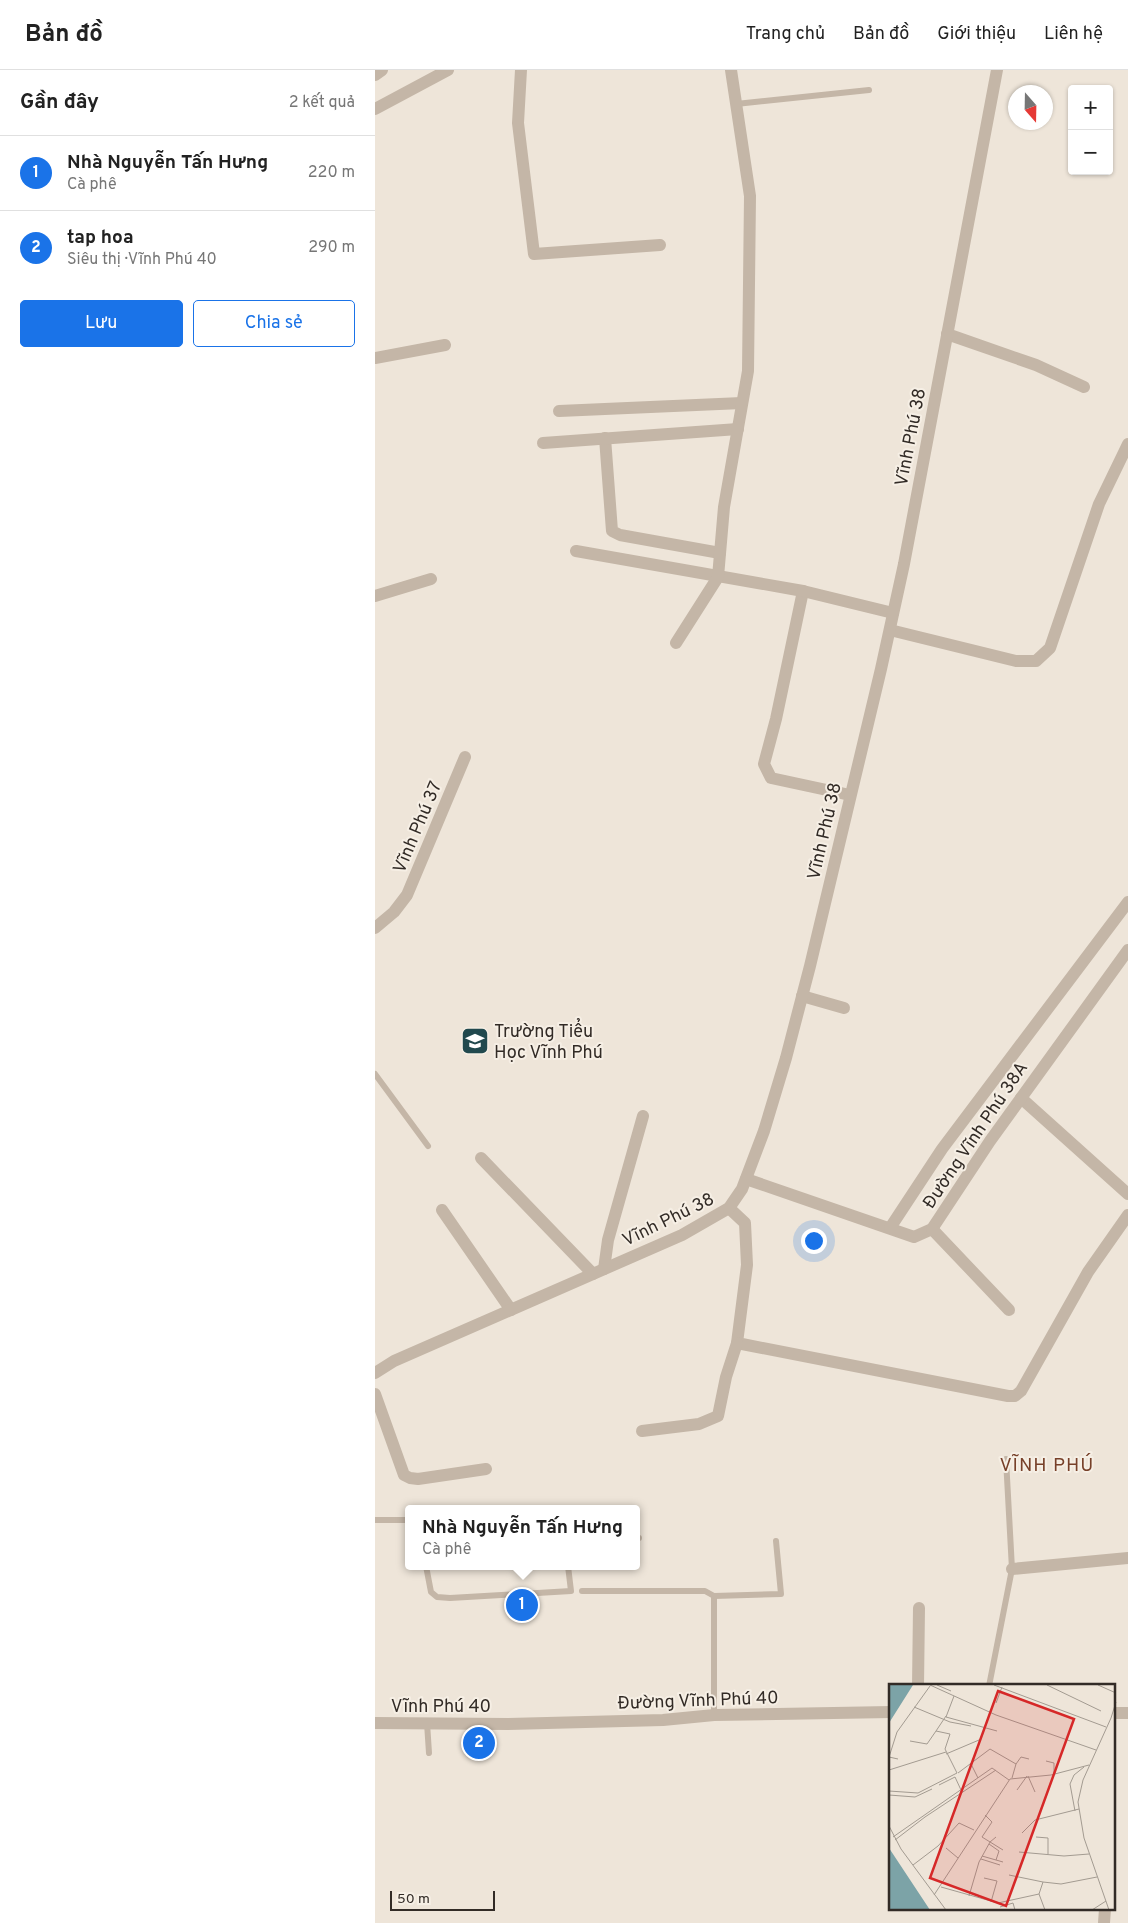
<!DOCTYPE html>
<html lang="vi">
<head>
<meta charset="utf-8">
<style>
  :root { --surface:#fff; --page:#f2f2f2; --text:#222; --muted:#767676; --line:#e0e0e0; --accent:#1a73e8 }
  body { margin:0; font-family:Overpass,sans-serif; background:var(--page); color:var(--text) }
  .controls { position:absolute; right:15px; top:15px; display:grid; overflow:hidden; border-radius:5px; box-shadow:0 1px 4px #0004 }
  .controls button { width:45px; height:45px; display:grid; place-items:center; padding:0; border:0; border-bottom:1px solid var(--line); background:var(--surface); color:var(--text); font:25px sans-serif }
  .compass { position:absolute; left:633px; top:15px; width:45px; height:45px; border-radius:50%; background:var(--surface); box-shadow:0 1px 4px #0004; rotate:160deg }
  .scale { position:absolute; left:15px; bottom:12px; width:105px; box-sizing:border-box; padding-left:5px; border:2px solid #322b26; border-top:0; font-size:14px; line-height:18px; white-space:nowrap; color:#322b26; -webkit-text-stroke:4px #f6efe5; paint-order:stroke }
  .you { position:absolute; left:438px; top:1170px; width:18px; height:18px; margin:-12px; border:4px solid #fff; border-radius:50%; background:#1a73e8; box-shadow:0 0 0 8px #1a73e833 }
  .badge { display:grid; place-items:center; width:32px; height:32px; border-radius:50%; background:var(--accent); color:#fff; font-size:16px; font-weight:700 }
  .pin { position:absolute; translate:-50% -50%; border:2px solid #fff; box-shadow:0 1px 5px #0006 }
  .popup { position:absolute; left:30px; top:1435px; width:235px; height:65px; box-sizing:border-box; display:grid; place-content:center; border-radius:5px; background:var(--surface); filter:drop-shadow(0 1px 4px #0005); font-size:16px; white-space:nowrap; color:var(--muted) }
  .popup b { font-size:19px; color:var(--text) }
  .popup::after { content:''; position:absolute; left:50%; top:100%; margin-left:-10px; border:10px solid transparent; border-top-color:var(--surface) }
  .list { margin:0; padding:0; list-style:none }
  h2 { display:flex; justify-content:space-between; align-items:center; height:65px; margin:0; padding:0 20px; font-size:21px }
  h2 small { font-size:16px; font-weight:400; color:var(--muted) }
  .list li { display:grid; grid-template-columns:32px 1fr auto; gap:15px; align-items:center; box-sizing:border-box; height:75px; padding:0 20px; border-top:1px solid var(--line) }
  .list b { display:block; font-size:19px; white-space:nowrap }
  .list p { margin:0; font-size:16px; white-space:nowrap; color:var(--muted) }
  .list em { font-size:16px; font-style:normal; color:var(--muted) }
  .actions { display:flex; gap:10px; padding:15px 20px }
  .actions a { flex:1; padding:11px 0; border:1px solid var(--accent); border-radius:5px; text-align:center; font-size:18px; color:var(--accent) }
  .actions .main { background:var(--accent); color:#fff }
  .map { position:relative; flex:none; width:753px; height:1853px; overflow:hidden }
  header { display:flex; align-items:center; gap:30px; box-sizing:border-box; height:70px; padding:0 25px; background:var(--surface); border-bottom:1px solid var(--line) }
  header strong { font-size:24px }
  nav { display:flex; gap:28px; margin-inline-start:auto; font-size:18px }
  main { display:flex }
  aside { flex:1; background:var(--surface) }
  .map>svg:first-child { display:block }
  .lines { fill:none; stroke-linecap:round; stroke-linejoin:round }
  .service { stroke:#c4b6a7; stroke-width:6 }
  .minor { stroke:#c4b6a7; stroke-width:12 }
  .labels { text-anchor:middle; stroke-width:4; stroke-linejoin:round; paint-order:stroke }
  .street-label { font-size:18px; fill:#322b26; stroke:#f6efe5 }
  .poi-label { font-size:18px; fill:#322b26; stroke:#f6efe5; text-anchor:start }
  .neighbourhood-label { font-size:19px; letter-spacing:1px; fill:#774029; stroke:#f6efe5 }
  .inset-road { fill:none; stroke:#a39b91; stroke-width:1 }
  .view { fill:#d62828; fill-opacity:0.15; stroke:#d62828; stroke-width:2.5 }
  .inset-edge { fill:none; stroke:#322b26; stroke-width:2.5 }
</style>
</head>
<body>
<header>
<strong>Bản đồ</strong>
<nav><a>Trang chủ</a><a>Bản đồ</a><a>Giới thiệu</a><a>Liên hệ</a></nav>
</header>
<main>
<aside>
<h2>Gần đây<small>2 kết quả</small></h2>
<ul class="list">
<li><span class="badge">1</span><div><b>Nhà Nguyễn Tấn Hưng</b><p>Cà phê</p></div><em>220 m</em></li>
<li><span class="badge">2</span><div><b>tap hoa</b><p>Siêu thị · Vĩnh Phú 40</p></div><em>290 m</em></li>
</ul>
<div class="actions"><a class="main">Lưu</a><a>Chia sẻ</a></div>
</aside>
<div class="map">
<svg width="753" height="1853" viewBox="0 0 753 1853">
  <rect width="100%" height="100%" fill="#eee5d9"/>
  <g class="lines">
    <g class="service">
      <path d="M 361,34 L 494,20"/>
      <path d="M 0,1004 L 53,1076"/>
      <path d="M 0,1450 L 33,1450"/>
      <path d="M 261,1468 L 264,1468"/>
      <path d="M 51,1496 L 56,1522 L 62,1527 L 75,1528 L 196,1521 L 193,1496"/>
      <path d="M 207,1521 L 330,1521 L 339,1526 L 339,1645"/>
      <path d="M 339,1526 L 406,1524 L 401,1471"/>
      <path d="M 614,1616 L 637,1499 L 631,1389"/>
      <path d="M 52,1653 L 54,1683"/>
    </g>
    <g class="minor">
      <path d="M 146,0 L 143,53 L 159,184 L 285,175"/>
      <path d="M 0,5 L 7,0"/>
      <path d="M 0,39 L 73,0"/>
      <path d="M 572,264 L 661,295 L 709,317"/>
      <path d="M 0,288 L 70,275"/>
      <path d="M 184,341 L 367,333"/>
      <path d="M 230,368 L 237,461 L 245,465 L 345,483"/>
      <path d="M 168,373 L 363,359"/>
      <path d="M 201,481 L 428,521 L 401,649 L 389,694 L 396,708 L 475,725"/>
      <path d="M 428,521 L 518,543"/>
      <path d="M 0,526 L 56,509"/>
      <path d="M 515,560 L 641,591 L 661,591 L 675,578 L 724,434 L 753,374"/>
      <path d="M 301,573 L 343,507 L 349,437 L 373,301 L 375,126 L 356,0"/>
      <path d="M 0,858 L 19,842 L 32,825 L 90,687"/>
      <path d="M 427,926 L 469,938"/>
      <path d="M 646,1028 L 753,1124"/>
      <path d="M 106,1088 L 218,1204"/>
      <path d="M 371,1109 L 539,1167 L 557,1159 L 615,1071 L 753,880"/>
      <path d="M 354,1138 L 370,1153 L 372,1195 L 362,1273 L 633,1326 L 640,1326 L 646,1321 L 713,1202 L 753,1145"/>
      <path d="M 67,1140 L 136,1240"/>
      <path d="M 515,1158 L 567,1079 L 753,832"/>
      <path d="M 557,1159 L 634,1240"/>
      <path d="M 229,1199 L 233,1170 L 268,1046"/>
      <path d="M 0,1303 L 19,1291 L 307,1165 L 354,1138 L 367,1119 L 389,1061 L 411,988 L 435,896 L 506,599 L 529,494 L 622,0"/>
      <path d="M 0,1324 L 29,1405 L 35,1408 L 43,1409 L 111,1399"/>
      <path d="M 267,1361 L 324,1354 L 343,1346 L 351,1307 L 362,1273"/>
      <path d="M 637,1499 L 753,1488"/>
      <path d="M 543,1616 L 544,1538"/>
      <path d="M 739,1643 L 753,1643"/>
      <path d="M 0,1653 L 133,1654 L 288,1650 L 339,1645 L 516,1642"/>
      <path d="M 729,1853 L 730,1839"/>
    </g>
  </g>
  <defs>
    <g id="school-square" transform="scale(1.4375)"><rect x="-9" y="-9" width="18" height="18" rx="4" fill="#21494e" stroke="#f6efe5"/><path d="M0-5L7-2L0 1L-7-2ZM-4 1L0 2.5L4 1V4Q0 6-4 4Z" fill="#fff"/></g>
  </defs>
  <g fill-rule="evenodd">
    <use href="#school-square" x="100" y="971"/>
  </g>
  <g class="labels">
    <g class="street-label">
      <text transform="translate(535 367) rotate(-79)" y="6">Vĩnh Phú 38</text>
      <text transform="translate(42 757) rotate(-67)" y="6">Vĩnh Phú 37</text>
      <text transform="translate(449 761) rotate(-77)" y="6">Vĩnh Phú 38</text>
      <text transform="translate(600 1065) rotate(-56)" y="6">Đường Vĩnh Phú 38A</text>
      <text transform="translate(293 1149) rotate(-26)" y="6">Vĩnh Phú 38</text>
      <text transform="translate(323 1630) rotate(-2)" y="6">Đường Vĩnh Phú 40</text>
      <text x="66" y="1642">Vĩnh Phú 40</text>
    </g>
    <g class="poi-label">
      <text x="119" y="967">Trường Tiểu<tspan x="119" dy="21">Học Vĩnh Phú</tspan></text>
    </g>
    <g class="neighbourhood-label">
      <text x="672" y="1401">VĨNH PHÚ</text>
    </g>
  </g>
  <g transform="translate(514 1614)">
    <rect width="226" height="226" fill="#eee5d9"/>
    <path d="M 0,1 L 24,1 L 0,39 ZM 0,164 L 41,226 L 0,226 Z" fill="#7ca3a7"/>
    <path class="inset-road" d="M 41,1 L 107,31 L 207,66M 48,1 L 62,7M 105,1 L 217,43M 158,1 L 212,27M 209,1 L 227,9M 65,12 L 57,33 L 108,47M 107,19 L 113,3M 25,23 L 61,38 L 82,42M 21,57 L 38,60 L 47,47M 57,70 L 90,56M 9,75 L 0,73 L 8,48 L 41,2M 157,77 L 165,79 L 165,90M 82,80 L 89,94M 127,80 L 132,73 L 140,75M 0,86 L 57,68M 69,89 L 101,65 L 127,80 L 123,94M 139,92 L 146,108M 50,101 L 66,93 L 72,106M 128,106 L 138,92M 0,107 L 29,109 L 68,89 L 56,65 L 61,50 L 47,47 L 57,32M 0,111 L 26,113 L 43,105M 186,127 L 181,100 L 185,91 L 195,83M 96,131 L 103,138 L 93,153 L 114,166M 0,142 L 12,165 L 57,226M 133,149 L 146,136 L 190,125M 4,153 L 103,84 L 120,96M 147,153 L 159,154 L 159,170M 6,156 L 36,133 L 107,86M 100,160 L 110,167 L 107,176M 57,164 L 69,174M 130,168 L 175,172 L 200,170M 93,172 L 114,178M 92,175 L 111,181M 24,181 L 49,162 L 70,139 L 85,146M 120,191 L 154,198M 95,194 L 108,197 L 102,218M 52,203 L 109,219 L 150,210M 45,211 L 121,95 L 162,91 L 200,81M 80,212 L 90,178 L 101,158 L 107,153M 111,223 L 124,219 L 126,226M 156,226 L 150,210 L 154,198 L 172,200 L 208,193M 203,226 L 217,217M 220,226 L 195,154 L 189,118 L 194,96 L 222,34 L 227,18"/>
    <path class="view" d="M 109,7 L 185,35 L 117,222 L 41,194 Z"/>
    <rect width="226" height="226" class="inset-edge"/>
  </g>
</svg>
<div class="controls">
<button>+</button>
<button>−</button>
</div>
<svg class="compass" viewBox="-18 -18 36 36"><path d="M0-13l5 13h-10z" fill="#e53935"/><path d="M0 13l5-13h-10z" fill="#767676"/></svg>
<div class="scale">50 m</div>
<div class="you"></div>
<div class="pin badge" style="left:147px;top:1535px">1</div>
<div class="popup"><b>Nhà Nguyễn Tấn Hưng</b>Cà phê</div>
<div class="pin badge" style="left:104px;top:1673px">2</div>
</div>
</main>
</body>
</html>
